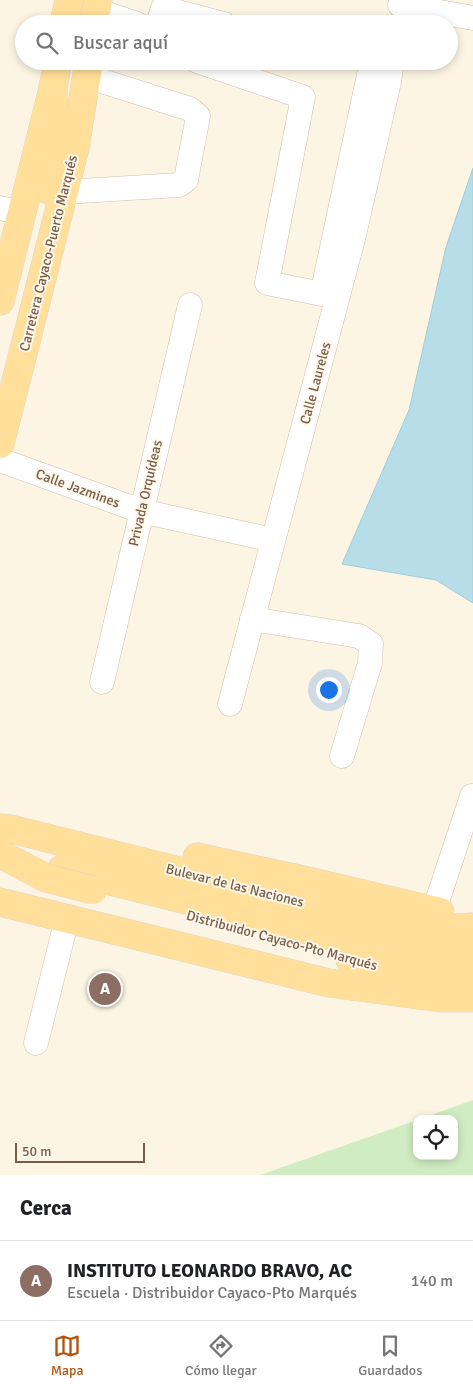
<!DOCTYPE html>
<html lang="es">
<head>
<meta charset="utf-8">
<style>
  :root { --surface:#fff; --page:#f2f2f2; --text:#202124; --muted:#757577; --line:#e0e0e0; --accent:#b45309 }
  body { margin:0; font-family:Signika,sans-serif; background:var(--page); color:var(--text) }
  .controls { position:absolute; right:15px; bottom:15px; display:grid; overflow:hidden; border-radius:10px; box-shadow:0 2px 8px #0003 }
  .controls button { width:45px; height:45px; display:grid; place-items:center; padding:0; border:0; border-bottom:1px solid var(--line); background:var(--surface); color:var(--text); font:25px sans-serif }
  .scale { position:absolute; left:15px; bottom:12px; width:130px; box-sizing:border-box; padding-left:5px; border:2px solid #775c48; border-top:0; font-size:14px; line-height:18px; white-space:nowrap; color:#775c48; -webkit-text-stroke:4px #fff8eb; paint-order:stroke }
  .you { position:absolute; left:328px; top:689px; width:18px; height:18px; margin:-12px; border:4px solid #fff; border-radius:50%; background:#1a73e8; box-shadow:0 0 0 8px #1a73e833 }
  .badge { display:grid; place-items:center; width:32px; height:32px; border-radius:50%; background:var(--accent); color:#fff; font-size:16px; font-weight:700 }
  .pin { position:absolute; translate:-50% -50%; border:2px solid #fff; box-shadow:0 1px 5px #0006 }
  .list { margin:0; padding:0; list-style:none }
  h2 { display:flex; justify-content:space-between; align-items:center; height:65px; margin:0; padding:0 20px; font-size:21px }
  h2 small { font-size:16px; font-weight:400; color:var(--muted) }
  .list li { display:grid; grid-template-columns:32px 1fr auto; gap:15px; align-items:center; box-sizing:border-box; height:80px; padding:0 20px; border-top:1px solid var(--line) }
  .list b { display:block; font-size:19px; white-space:nowrap }
  .list p { margin:0; font-size:16px; white-space:nowrap; color:var(--muted) }
  .list em { font-size:16px; font-style:normal; color:var(--muted) }
  .icon { flex:none; width:28px; height:28px; fill:none; stroke:currentColor; stroke-width:2; stroke-linecap:round; stroke-linejoin:round }
  .map { position:relative; flex:none; width:473px; height:1175px; overflow:hidden }
  .search { position:absolute; background:var(--surface); box-shadow:0 2px 8px #0003; left:15px; right:15px; top:15px; height:55px; display:flex; align-items:center; gap:12px; box-sizing:border-box; padding:0 18px; border-radius:28px; color:var(--muted); font-size:19px }
  .sheet { height:145px; background:var(--surface) }
  nav { display:flex; justify-content:space-around; align-items:center; box-sizing:border-box; height:70px; border-top:1px solid var(--line); background:var(--surface); font-size:14px; color:var(--muted) }
  nav a { display:grid; justify-items:center; gap:2px }
  nav .on { color:var(--accent) }
  .map>svg:first-child { display:block }
  .green { fill:#d0ecc2 }
  .water { fill:#b7dee8; stroke:#9dcdda }
  .lines { fill:none; stroke-linecap:round; stroke-linejoin:round }
  .minor-casing { stroke:#cfbdaa; stroke-width:25 }
  .major-casing { stroke:#dcd5cf; stroke-width:29 }
  .minor { stroke:#fff; stroke-width:24 }
  .major { stroke:#ffdf99; stroke-width:28 }
  .major-bridge-casing { stroke:#dcd5cf; stroke-width:29; stroke-linecap:butt }
  .major-bridge { stroke:#ffdf99; stroke-width:28 }
  .labels { text-anchor:middle; stroke-width:4; stroke-linejoin:round; paint-order:stroke }
  .street-label { font-size:14px; fill:#775c48; stroke:#fff8eb }
</style>
</head>
<body>
<div class="map">
<svg width="473" height="1175" viewBox="0 0 473 1175">
  <rect width="100%" height="100%" fill="#fdf5e4"/>
  <path class="green" d="M 473,1100 L 473,1175 L 260,1175 L 417,1120 L 417,1156 L 454,1156 L 454,1119 L 420,1119 Z"/>
  <path class="water" d="M 473,168 L 473,603 L 436,580 L 342,564 L 409,410 L 446,247 Z"/>
  <g class="lines">
    <g class="minor-casing">
      <g id="minor">
        <path d="M 400,5 L 473,18"/>
        <path d="M 96,10 L 137,24"/>
        <path d="M 158,24 L 163,8 L 224,24"/>
        <path d="M 197,61 L 303,97 L 267,283 L 322,294 L 372,61"/>
        <path d="M 64,192 L 179,185 L 186,180 L 198,116 L 190,109 L 86,76"/>
        <path d="M 0,208 L 22,213"/>
        <path d="M 0,460 L 141,511 L 273,540"/>
        <path d="M 252,619 L 359,636 L 371,644 L 370,663 L 342,756"/>
        <path d="M 102,682 L 190,305"/>
        <path d="M 230,704 L 353,239 L 389,82 L 392,61"/>
        <path d="M 434,911 L 472,796"/>
        <path d="M 36,1043 L 67,919"/>
      </g>
    </g>
    <g class="major-casing">
      <g id="major">
        <path d="M 64,24 L 69,0"/>
        <path d="M 94,24 L 98,0"/>
        <path d="M 49,190 L 54,170 L 53,88"/>
        <path d="M 0,301 L 53,88 L 58,61"/>
        <path d="M 0,444 L 75,148 L 89,61"/>
        <path d="M 0,828 L 11,829 L 376,920 L 457,928 L 473,927"/>
        <path d="M 197,857 L 299,879 L 440,912"/>
        <path d="M 62,869 L 369,946 L 473,955"/>
        <path d="M 0,902 L 329,983 L 441,998 L 473,998"/>
        <path d="M 350,960 L 411,971 L 473,978"/>
      </g>
    </g>
    <use href="#minor" class="minor"/>
    <use href="#major" class="major"/>
    <g class="major-bridge-casing">
      <path id="major-bridge" d="M 0,854 L 46,878 L 93,890"/>
    </g>
    <use href="#major-bridge" class="major-bridge"/>
  </g>
  <g class="labels">
    <g class="street-label">
      <text transform="translate(48 253) rotate(-76)" y="5">Carretera Cayaco-Puerto Marqués</text>
      <text transform="translate(315 383) rotate(-75)" y="5">Calle Laureles</text>
      <text transform="translate(78 488) rotate(20)" y="5">Calle Jazmines</text>
      <text transform="translate(145 493) rotate(-77)" y="5">Privada Orquídeas</text>
      <text transform="translate(235 885) rotate(14)" y="5">Bulevar de las Naciones</text>
      <text transform="translate(282 940) rotate(15)" y="5">Distribuidor Cayaco-Pto Marqués</text>
    </g>
  </g>
</svg>
<div class="controls">
<button><svg class="icon" aria-label="locate" viewBox="0 0 24 24"><circle cx="12" cy="12" r="6"/><path d="M12 2v4M12 18v4M2 12h4M18 12h4"/></svg></button>
</div>
<div class="scale">50 m</div>
<div class="you"></div>
<div class="pin badge" style="left:105px;top:989px;background:#8d6e63">A</div>
<div class="search"><svg class="icon" aria-label="search" viewBox="0 0 24 24"><circle cx="10" cy="10" r="6"/><path d="M15 15l6 6"/></svg>Buscar aquí</div>
</div>
<section class="sheet">
<h2>Cerca<small></small></h2>
<ul class="list">
<li><span class="badge" style="background:#8d6e63">A</span><div><b>INSTITUTO LEONARDO BRAVO, AC</b><p>Escuela · Distribuidor Cayaco-Pto Marqués</p></div><em>140 m</em></li>
</ul>
</section>
<nav>
<a class="on"><svg class="icon" aria-label="map" viewBox="0 0 24 24"><path d="M3 6l6-2 6 2 6-2v14l-6 2-6-2-6 2zM9 4v14M15 6v14"/></svg>Mapa</a>
<a><svg class="icon" aria-label="directions" viewBox="0 0 24 24"><path d="M12 3l9 9-9 9-9-9zM9 14v-3h6M13 9l2 2-2 2"/></svg>Cómo llegar</a>
<a><svg class="icon" aria-label="saved" viewBox="0 0 24 24"><path d="M7 4h10v16l-5-4-5 4z"/></svg>Guardados</a>
</nav>
</body>
</html>
